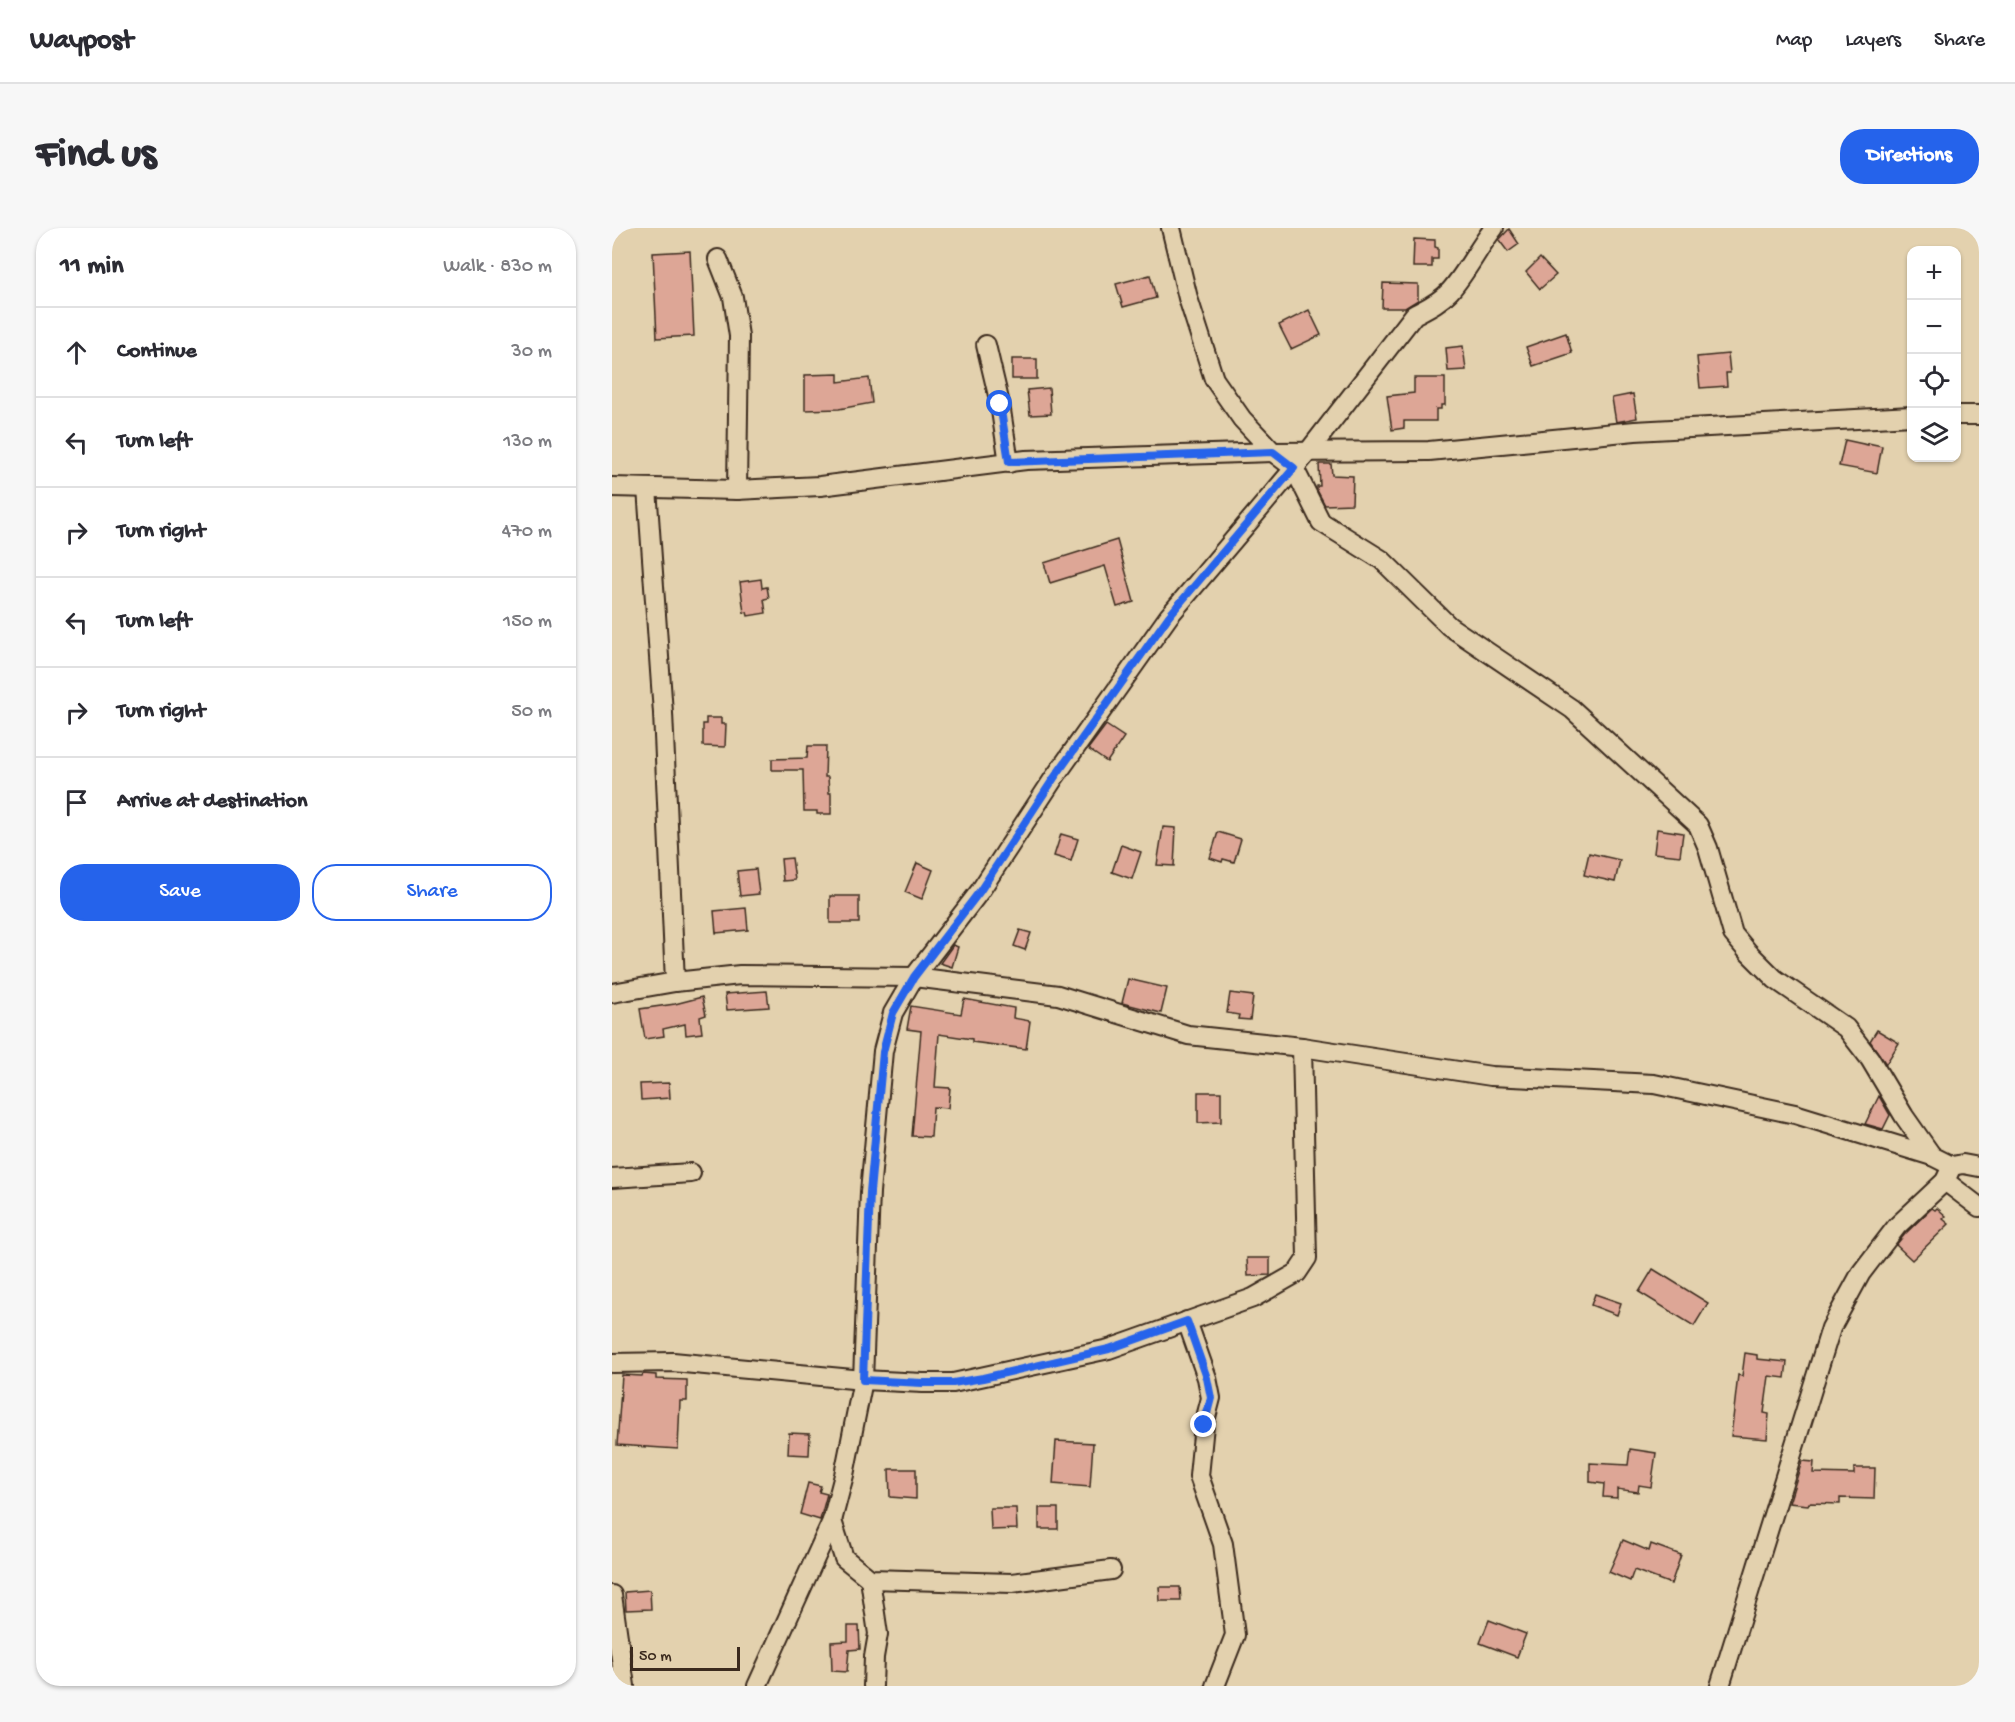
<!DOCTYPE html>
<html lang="en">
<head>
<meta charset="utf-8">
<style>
  :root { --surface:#fff; --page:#f7f7f7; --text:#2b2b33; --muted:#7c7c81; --line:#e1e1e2; --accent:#2563eb }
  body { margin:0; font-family:"Gochi Hand",sans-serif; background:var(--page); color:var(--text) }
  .controls { position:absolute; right:18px; top:18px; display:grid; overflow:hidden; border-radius:12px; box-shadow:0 2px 4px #0004 }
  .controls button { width:54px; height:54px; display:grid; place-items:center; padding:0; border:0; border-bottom:2px solid var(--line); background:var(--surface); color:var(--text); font:30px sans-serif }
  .scale { position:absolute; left:18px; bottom:15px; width:110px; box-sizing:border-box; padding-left:6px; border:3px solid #3b2a1e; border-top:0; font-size:16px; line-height:21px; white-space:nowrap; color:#3b2a1e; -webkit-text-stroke:4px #e3d1ae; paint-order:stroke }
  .stop { position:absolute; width:18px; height:18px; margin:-14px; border:4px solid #2563eb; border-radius:50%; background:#fff }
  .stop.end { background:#2563eb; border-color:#fff; box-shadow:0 2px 6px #0008 }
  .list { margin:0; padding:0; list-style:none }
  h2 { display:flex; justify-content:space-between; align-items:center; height:78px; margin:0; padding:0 24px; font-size:26px }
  h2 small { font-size:20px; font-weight:400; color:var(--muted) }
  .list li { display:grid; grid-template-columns:39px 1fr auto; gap:18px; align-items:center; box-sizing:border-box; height:90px; padding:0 24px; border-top:2px solid var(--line) }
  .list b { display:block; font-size:22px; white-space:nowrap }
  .list em { font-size:20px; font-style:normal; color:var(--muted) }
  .actions { display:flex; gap:12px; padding:18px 24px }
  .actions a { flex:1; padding:14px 0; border:2px solid var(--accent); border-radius:24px; text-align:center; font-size:21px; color:var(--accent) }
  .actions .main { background:var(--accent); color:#fff }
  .icon { flex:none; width:33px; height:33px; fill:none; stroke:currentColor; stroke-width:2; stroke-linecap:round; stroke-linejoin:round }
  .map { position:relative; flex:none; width:1367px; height:1458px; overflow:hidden; border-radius:24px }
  header { display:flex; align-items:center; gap:36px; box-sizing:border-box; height:84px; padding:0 30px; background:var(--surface); border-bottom:2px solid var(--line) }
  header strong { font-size:28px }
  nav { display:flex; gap:33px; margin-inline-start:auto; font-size:21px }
  .intro { display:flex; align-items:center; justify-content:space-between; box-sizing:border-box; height:144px; padding:0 36px }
  h1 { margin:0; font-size:42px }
  .button { padding:15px 27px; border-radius:24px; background:var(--accent); color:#fff; font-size:21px; font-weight:700 }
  main { display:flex; gap:36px; padding:0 36px }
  aside { flex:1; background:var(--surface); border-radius:24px; box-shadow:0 2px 4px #0004 }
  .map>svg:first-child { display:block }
  .building { fill:#dda696; stroke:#3b2a1e; stroke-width:1.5 }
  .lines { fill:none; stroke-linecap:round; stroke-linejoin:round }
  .minor-casing { stroke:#3b2a1e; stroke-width:22 }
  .minor { stroke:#e3d1ae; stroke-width:18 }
  .route { stroke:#2563eb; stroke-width:8 }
</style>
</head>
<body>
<header>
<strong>Waypost</strong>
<nav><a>Map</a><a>Layers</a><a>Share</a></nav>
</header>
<div class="intro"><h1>Find us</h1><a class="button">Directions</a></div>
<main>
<aside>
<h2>11 min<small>Walk · 830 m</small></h2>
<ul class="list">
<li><svg class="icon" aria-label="ahead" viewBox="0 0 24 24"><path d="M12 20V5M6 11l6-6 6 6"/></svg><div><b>Continue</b></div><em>30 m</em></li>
<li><svg class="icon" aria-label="left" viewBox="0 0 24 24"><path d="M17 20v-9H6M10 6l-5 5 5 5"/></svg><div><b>Turn left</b></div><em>130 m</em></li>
<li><svg class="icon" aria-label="right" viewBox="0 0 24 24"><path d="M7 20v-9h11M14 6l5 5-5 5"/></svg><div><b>Turn right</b></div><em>470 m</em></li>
<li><svg class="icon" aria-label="left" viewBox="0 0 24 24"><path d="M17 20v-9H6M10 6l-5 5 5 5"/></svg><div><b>Turn left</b></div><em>150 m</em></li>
<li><svg class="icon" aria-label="right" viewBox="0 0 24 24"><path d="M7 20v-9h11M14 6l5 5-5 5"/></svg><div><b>Turn right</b></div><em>50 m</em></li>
<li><svg class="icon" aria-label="arrive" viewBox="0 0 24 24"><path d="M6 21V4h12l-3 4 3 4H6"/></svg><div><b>Arrive at destination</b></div></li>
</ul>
<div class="actions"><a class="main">Save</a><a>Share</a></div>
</aside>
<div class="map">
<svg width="1367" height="1458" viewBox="0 0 1367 1458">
  <rect width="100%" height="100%" fill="#e3d1ae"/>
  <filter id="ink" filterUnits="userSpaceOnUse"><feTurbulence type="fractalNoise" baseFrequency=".0167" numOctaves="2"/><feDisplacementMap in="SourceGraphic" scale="12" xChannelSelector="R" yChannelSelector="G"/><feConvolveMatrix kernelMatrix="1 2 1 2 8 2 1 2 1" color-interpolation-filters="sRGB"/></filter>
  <g filter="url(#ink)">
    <g class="building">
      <path d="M 897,1 L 907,16 L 896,24 L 887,12 Z"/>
      <path d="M 802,11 L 823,12 L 823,19 L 826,20 L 826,31 L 820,31 L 820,39 L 801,39 Z"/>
      <path d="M 78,23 L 82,108 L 45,110 L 41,25 Z"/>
      <path d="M 928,30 L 944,47 L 928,61 L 914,44 Z"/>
      <path d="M 538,47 L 544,70 L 511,79 L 504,56 Z"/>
      <path d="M 771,55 L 806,56 L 806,72 L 793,80 L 770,80 Z"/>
      <path d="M 697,82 L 709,107 L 679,121 L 667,97 Z"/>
      <path d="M 954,105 L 960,125 L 921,138 L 914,119 Z"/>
      <path d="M 851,118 L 854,142 L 836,143 L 834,120 Z"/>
      <path d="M 1116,126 L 1118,145 L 1114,145 L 1115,158 L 1088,160 L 1085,129 Z"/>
      <rect x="400" y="131" width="25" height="20"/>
      <path d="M 226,146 L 226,154 L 257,150 L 260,175 L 227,181 L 193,182 L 193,147 Z"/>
      <path d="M 802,150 L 833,150 L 833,177 L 829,177 L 829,181 L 824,181 L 824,193 L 792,193 L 792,200 L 780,202 L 775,168 L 802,165 Z"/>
      <path d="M 437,160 L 439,186 L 418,187 L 415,162 Z"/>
      <path d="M 1021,166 L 1025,190 L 1004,194 L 1000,170 Z"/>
      <path d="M 1233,212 L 1256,217 L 1256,215 L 1270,218 L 1265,245 L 1227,238 Z"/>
      <path d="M 707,236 L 719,236 L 720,247 L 741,248 L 740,276 L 713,277 L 705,262 L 705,258 L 708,258 Z"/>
      <path d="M 505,312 L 522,374 L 505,379 L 493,338 L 438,355 L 432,335 Z"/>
      <path d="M 149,351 L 150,360 L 155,359 L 157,370 L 152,371 L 154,385 L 136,388 L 135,384 L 132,385 L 128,354 Z"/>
      <path d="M 94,490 L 109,490 L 109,496 L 114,496 L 113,519 L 91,518 L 91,496 L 94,496 Z"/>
      <path d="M 494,497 L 512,509 L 495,534 L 476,521 Z"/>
      <path d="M 196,518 L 214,518 L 213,549 L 216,549 L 217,565 L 219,565 L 219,586 L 205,586 L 205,583 L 192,583 L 191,542 L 160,542 L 160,531 L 195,530 Z"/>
      <path d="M 551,599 L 564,600 L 562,638 L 545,637 Z"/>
      <path d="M 1045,601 L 1071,605 L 1068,628 L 1042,625 Z"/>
      <path d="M 606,604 L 629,611 L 622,634 L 611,631 L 610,634 L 598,630 Z"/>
      <path d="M 449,606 L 466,611 L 459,633 L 442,628 Z"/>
      <path d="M 509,617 L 529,624 L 520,651 L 500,644 Z"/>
      <path d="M 977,625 L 1008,632 L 1003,654 L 972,647 Z"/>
      <path d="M 180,630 L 183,652 L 171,653 L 169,631 Z"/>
      <path d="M 305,635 L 321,642 L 310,671 L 293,664 Z"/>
      <path d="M 144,641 L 147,666 L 128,668 L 125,643 Z"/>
      <rect x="218" y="668" width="29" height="27"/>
      <path d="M 134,680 L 136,702 L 104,705 L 102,683 Z"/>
      <path d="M 408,702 L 419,705 L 413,722 L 402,718 Z"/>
      <path d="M 341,717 L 346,719 L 340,739 L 328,735 Z"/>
      <path d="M 516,751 L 555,760 L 549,785 L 510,775 Z"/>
      <path d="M 155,763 L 157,779 L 115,782 L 113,766 Z"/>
      <path d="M 618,765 L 641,768 L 638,792 L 626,791 L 627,787 L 615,785 Z"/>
      <path d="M 90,769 L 94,787 L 88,789 L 90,805 L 74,807 L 73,796 L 51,801 L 52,808 L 33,811 L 28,781 L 63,776 Z"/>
      <path d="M 352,771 L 402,780 L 401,790 L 418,793 L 414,821 L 360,814 L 360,811 L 327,806 L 323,859 L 338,860 L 336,880 L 321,879 L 319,909 L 300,908 L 309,803 L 295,801 L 299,778 L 349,786 Z"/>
      <path d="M 1265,802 L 1287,815 L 1274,836 L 1258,813 Z"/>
      <path d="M 57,855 L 58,870 L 29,872 L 28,856 Z"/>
      <path d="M 586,864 L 609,864 L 609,894 L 586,895 Z"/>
      <path d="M 1267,868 L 1278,887 L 1271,901 L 1253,896 Z"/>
      <path d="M 1320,980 L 1323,982 L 1325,980 L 1334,988 L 1331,991 L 1337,996 L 1300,1032 L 1284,1017 L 1293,1006 Z"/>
      <path d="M 635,1030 L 658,1030 L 658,1047 L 636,1048 Z"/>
      <path d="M 1041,1041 L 1096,1075 L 1082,1098 L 1027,1064 Z"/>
      <path d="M 983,1066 L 1009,1075 L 1005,1087 L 979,1077 Z"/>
      <path d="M 1133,1125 L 1145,1127 L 1145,1131 L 1175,1134 L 1173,1150 L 1157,1148 L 1152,1185 L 1157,1186 L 1155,1211 L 1119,1208 L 1126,1147 L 1130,1148 Z"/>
      <path d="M 31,1146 L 44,1147 L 44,1151 L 75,1152 L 75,1173 L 68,1173 L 66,1221 L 5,1217 L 10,1147 L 30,1148 Z"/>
      <path d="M 177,1205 L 198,1206 L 197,1227 L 176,1226 Z"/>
      <path d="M 444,1213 L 481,1215 L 478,1259 L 441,1256 Z"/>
      <path d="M 1018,1221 L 1044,1225 L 1039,1259 L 1027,1257 L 1026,1264 L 1005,1261 L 1005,1270 L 991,1269 L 992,1256 L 978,1254 L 978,1235 L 1016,1237 Z"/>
      <path d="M 1190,1233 L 1202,1234 L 1201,1245 L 1242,1246 L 1242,1240 L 1263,1240 L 1262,1271 L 1228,1270 L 1228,1276 L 1197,1275 L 1196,1277 L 1177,1275 Z"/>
      <path d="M 277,1241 L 304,1241 L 304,1271 L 278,1269 Z"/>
      <path d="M 196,1255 L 209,1258 L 207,1264 L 215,1266 L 208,1292 L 188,1286 Z"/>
      <path d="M 378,1280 L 404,1280 L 405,1301 L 379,1302 Z"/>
      <rect x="427" y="1280" width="19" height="21"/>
      <path d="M 1011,1312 L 1037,1323 L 1039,1316 L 1069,1327 L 1059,1356 L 1022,1342 L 1018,1353 L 997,1344 Z"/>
      <path d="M 547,1359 L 568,1359 L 569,1373 L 548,1373 Z"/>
      <path d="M 38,1362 L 39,1381 L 14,1382 L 13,1364 Z"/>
      <path d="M 877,1392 L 914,1406 L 905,1429 L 868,1415 Z"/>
      <path d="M 236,1398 L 247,1398 L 248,1421 L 237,1422 L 235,1444 L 220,1443 L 219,1414 L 236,1413 Z"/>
    </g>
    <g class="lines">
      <g class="minor-casing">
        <g id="minor">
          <path d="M 559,0 L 576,70 L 602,151 L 630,191 L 661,224 L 682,240 L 709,294 L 770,332 L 837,398 L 960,481 L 1086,597 L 1096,620 L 1121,706 L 1136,724 L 1163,751 L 1234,800 L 1258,831 L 1292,888 L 1320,928"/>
          <path d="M 106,31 L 121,69 L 127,108 L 125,262"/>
          <path d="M 374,117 L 388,176 L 397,235"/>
          <path d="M 1344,187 L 1367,187"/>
          <path d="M 0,259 L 125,262 L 208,258 L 414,232 L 661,224 L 817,223 L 1023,203 L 1300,188"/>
          <path d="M 35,260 L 51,485 L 63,754"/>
          <path d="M 0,765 L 63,754 L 128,747 L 302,749 L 446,767 L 576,807 L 690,819 L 879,848 L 1042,856 L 1183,886 L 1320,928 L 1340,938 L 1351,936 L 1367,939"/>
          <path d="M 0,950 L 79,945"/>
          <path d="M 1333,953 L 1367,979"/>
          <path d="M 575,1093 L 595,1150 L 599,1170 L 592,1197 L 587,1248 L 611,1316 L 623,1407 L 603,1458"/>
          <path d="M 0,1135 L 61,1134 L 251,1152 L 311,1155 L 341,1155 L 497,1121 L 641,1070 L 685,1045 L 695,1030 L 690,819"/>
          <path d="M 220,1293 L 232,1330 L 258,1351 L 400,1355 L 499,1342"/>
          <path d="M 258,1351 L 266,1406 L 262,1429 L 261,1458"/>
          <path d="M 0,1367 L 13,1458"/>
          <path d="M 145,1458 L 220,1293 L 232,1247 L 251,1152 L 258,964 L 271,823 L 281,785 L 302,749 L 368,663 L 442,550 L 557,388 L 696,224 L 802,87 C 815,80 828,74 838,63 C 855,44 866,20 882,0"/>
          <path d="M 1108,1458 L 1219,1100 L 1249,1045 L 1285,998 L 1333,953 L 1340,938"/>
        </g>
      </g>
      <use href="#minor" class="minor"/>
    </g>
  </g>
  <g class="lines" filter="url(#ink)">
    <path class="route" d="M 388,176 L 397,234 L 661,224 L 682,240 L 557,388 L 442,550 L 368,663 L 302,749 L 281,785 L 271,824 L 258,964 L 251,1152 L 311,1155 L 341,1155 L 371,1150 L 497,1121 L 575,1093 L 595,1150 L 599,1170 L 592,1197"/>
  </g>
</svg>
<div class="controls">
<button>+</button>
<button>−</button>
<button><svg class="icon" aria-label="locate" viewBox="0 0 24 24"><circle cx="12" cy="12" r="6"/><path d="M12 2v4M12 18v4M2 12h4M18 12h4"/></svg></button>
<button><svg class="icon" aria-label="layers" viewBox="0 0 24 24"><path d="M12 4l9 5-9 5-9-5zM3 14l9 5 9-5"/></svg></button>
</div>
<div class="scale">50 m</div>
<div class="stop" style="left:388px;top:176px"></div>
<div class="stop end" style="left:592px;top:1197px"></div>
</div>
</main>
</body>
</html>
